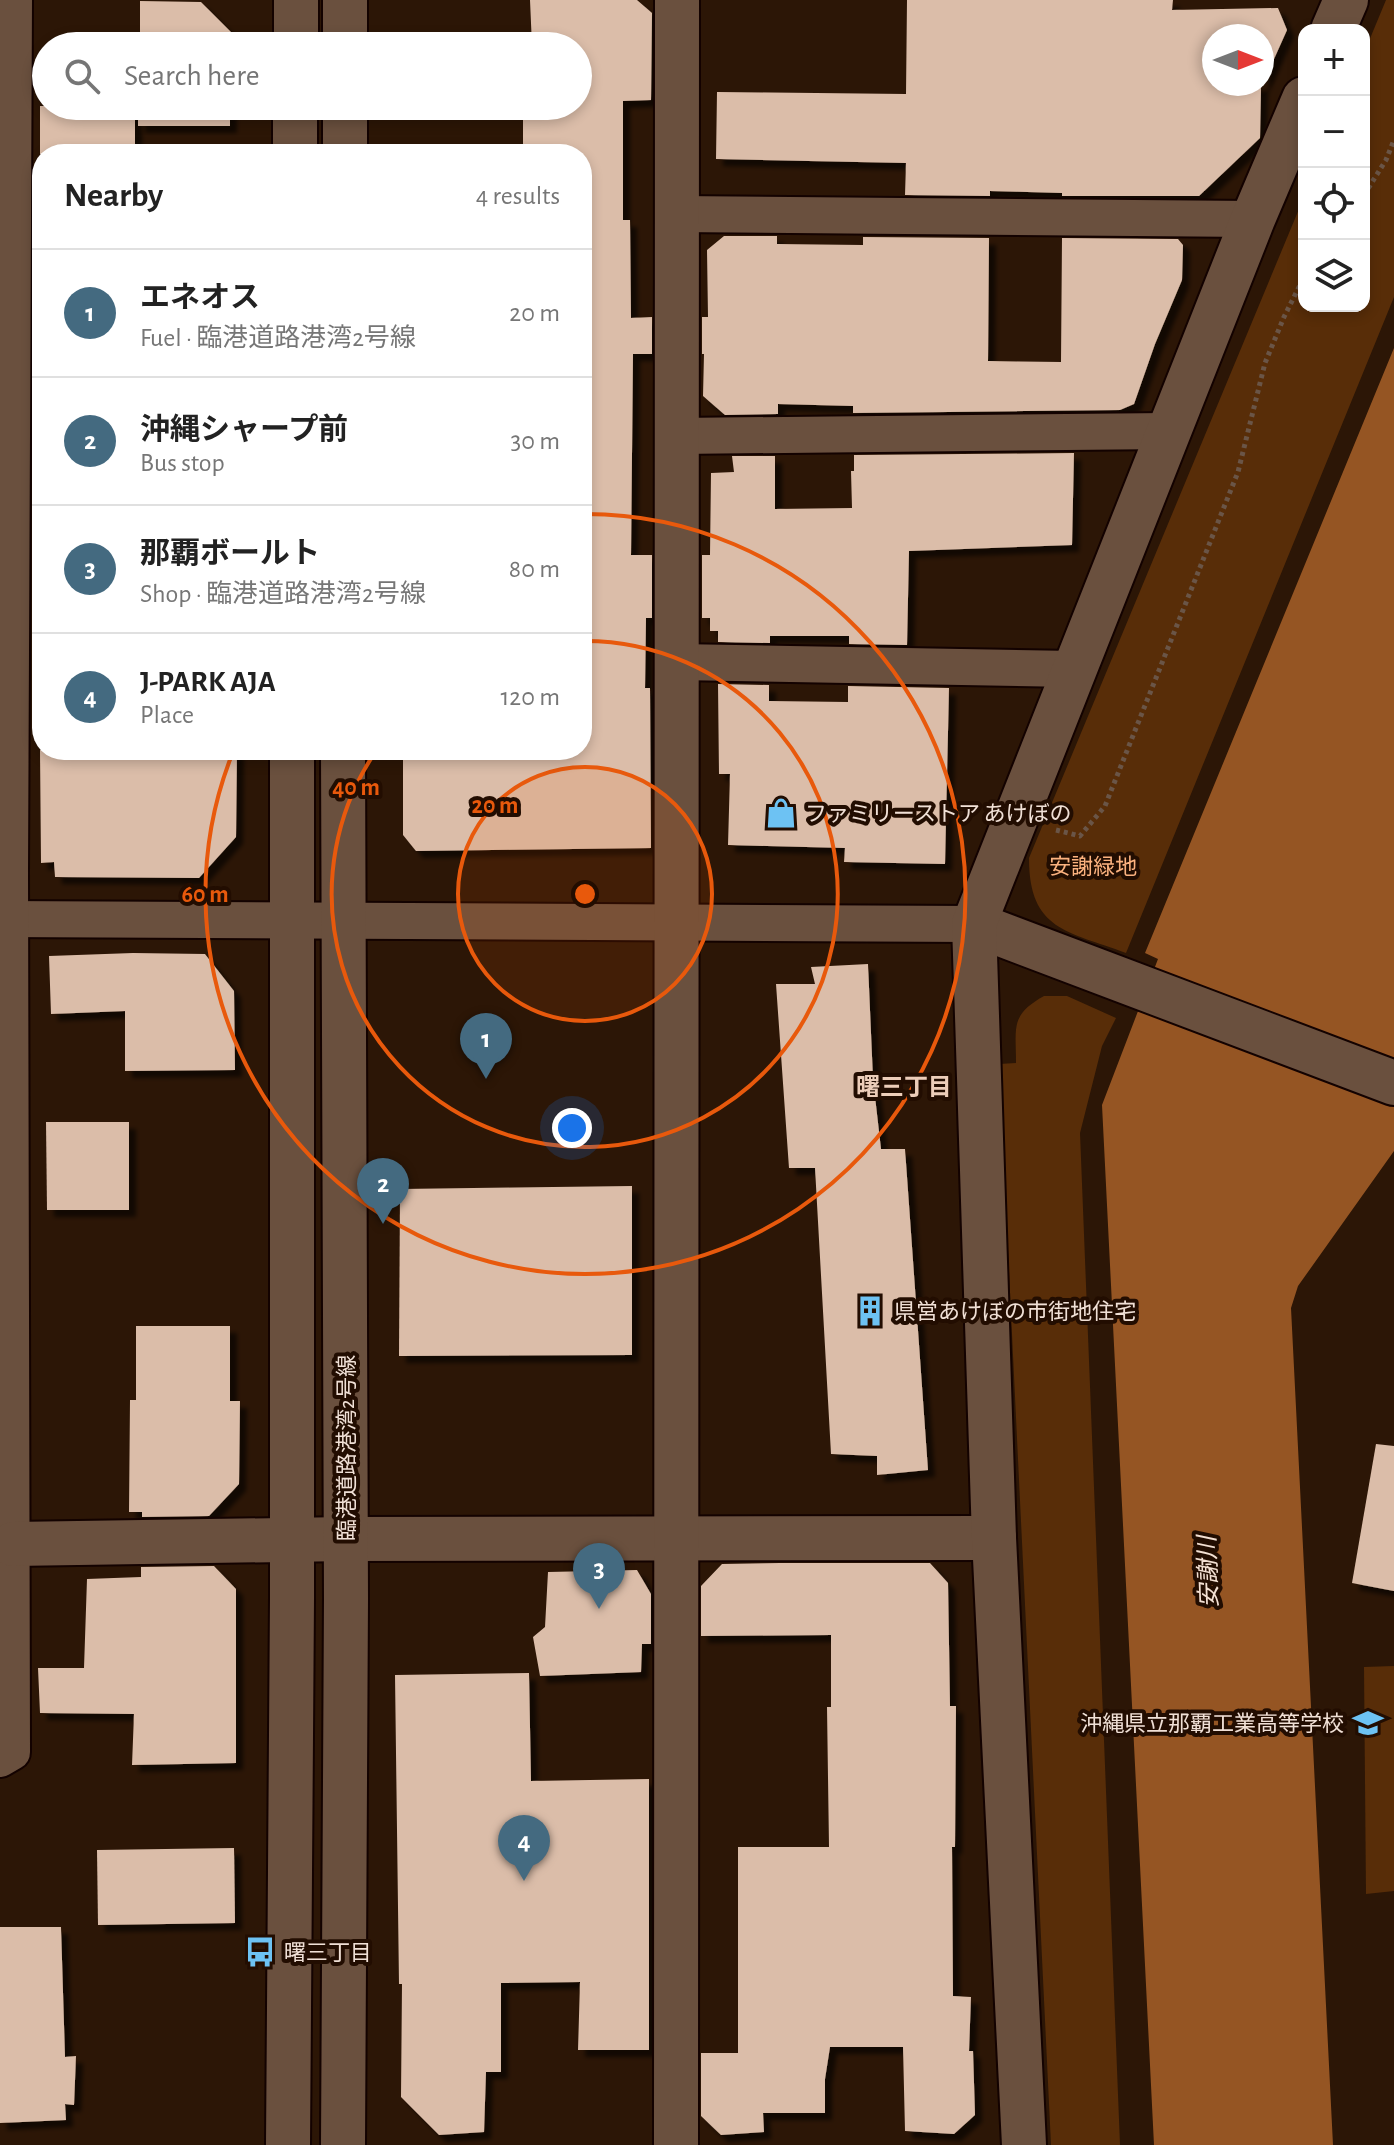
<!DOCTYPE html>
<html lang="en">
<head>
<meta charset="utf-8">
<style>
  :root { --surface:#fff; --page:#f2f2f2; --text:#222; --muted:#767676; --line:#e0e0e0; --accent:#446a80 }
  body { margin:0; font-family:"Alegreya Sans","Noto Sans JP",sans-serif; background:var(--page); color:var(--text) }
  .controls { position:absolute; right:24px; top:24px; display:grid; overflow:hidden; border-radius:16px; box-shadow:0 4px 12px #0003 }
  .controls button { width:72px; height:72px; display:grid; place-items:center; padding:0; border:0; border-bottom:2px solid var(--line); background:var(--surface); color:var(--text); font:40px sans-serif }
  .compass { position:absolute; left:1202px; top:24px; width:72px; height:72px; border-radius:50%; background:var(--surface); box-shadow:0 4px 12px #0003; rotate:90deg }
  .you { position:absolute; left:572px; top:1128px; width:28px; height:28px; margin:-20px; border:6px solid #fff; border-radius:50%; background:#1a73e8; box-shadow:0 0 0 12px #1a73e833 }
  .badge { display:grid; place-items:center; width:52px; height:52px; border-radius:50%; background:var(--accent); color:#fff; font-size:26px; font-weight:700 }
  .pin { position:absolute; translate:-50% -66px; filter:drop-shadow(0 2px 4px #0008) }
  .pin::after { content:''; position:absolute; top:42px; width:28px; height:24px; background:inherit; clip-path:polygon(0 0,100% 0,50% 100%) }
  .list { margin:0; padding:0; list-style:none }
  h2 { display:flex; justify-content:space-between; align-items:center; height:104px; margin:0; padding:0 32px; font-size:34px }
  h2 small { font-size:26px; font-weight:400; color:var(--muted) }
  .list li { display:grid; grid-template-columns:52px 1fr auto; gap:24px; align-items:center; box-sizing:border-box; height:128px; padding:0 32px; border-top:2px solid var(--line) }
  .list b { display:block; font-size:30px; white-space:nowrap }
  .list p { margin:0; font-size:26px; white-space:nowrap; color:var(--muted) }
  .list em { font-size:26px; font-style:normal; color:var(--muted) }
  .icon { flex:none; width:44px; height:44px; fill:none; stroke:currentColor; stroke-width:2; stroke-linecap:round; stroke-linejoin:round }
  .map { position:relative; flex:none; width:1394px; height:2145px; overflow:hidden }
  .search { position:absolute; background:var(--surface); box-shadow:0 4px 12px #0003; left:32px; top:32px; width:560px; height:88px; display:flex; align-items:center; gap:20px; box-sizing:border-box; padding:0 28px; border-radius:44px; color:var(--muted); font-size:30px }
  .panel { position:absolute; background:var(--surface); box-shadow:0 4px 12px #0003; left:32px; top:144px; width:560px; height:616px; border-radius:32px }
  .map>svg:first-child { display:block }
  .green { fill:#582d08 }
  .water { fill:#955523 }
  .building { fill:#dbbda9; fill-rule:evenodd; filter:url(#shadow) }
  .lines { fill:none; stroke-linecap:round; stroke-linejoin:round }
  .street-casing { stroke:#130200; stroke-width:40 }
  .secondary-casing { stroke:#130200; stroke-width:48 }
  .path { stroke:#6a5547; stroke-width:5; stroke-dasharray:4 4; stroke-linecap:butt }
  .street { stroke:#6a503e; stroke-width:36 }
  .secondary { stroke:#6a503e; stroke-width:44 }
  .ring { fill:none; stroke:#e8590c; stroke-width:4 }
  .labels { text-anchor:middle; stroke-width:8; stroke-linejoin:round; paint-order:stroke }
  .poi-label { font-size:22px; fill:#f0e0d6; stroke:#220d01; text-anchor:start }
  .park-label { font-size:22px; fill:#fcb27f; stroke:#220d01 }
  .street-label { font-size:22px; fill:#f0e0d6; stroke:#220d01 }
  .neighbourhood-label { font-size:24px; font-weight:bold; fill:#eccdb9; stroke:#220d01 }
  .water-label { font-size:24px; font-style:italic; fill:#f3e0d3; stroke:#220d01 }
  .centre { fill:#e8590c; stroke:#220d01; stroke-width:4 }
  .ring-label { font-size:24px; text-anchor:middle; font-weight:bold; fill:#e8590c; stroke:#220d01; stroke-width:8; stroke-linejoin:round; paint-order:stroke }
</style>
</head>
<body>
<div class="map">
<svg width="1394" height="2145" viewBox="0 0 1394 2145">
  <defs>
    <filter id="shadow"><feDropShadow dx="7" dy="7" stdDeviation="2" flood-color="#0009"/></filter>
  </defs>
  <rect width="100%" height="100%" fill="#2c1606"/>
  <g class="green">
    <path d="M 1386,0 L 1394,0 L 1394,297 L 1126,953 C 1068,931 1029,931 1029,858 L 1304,197 L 1304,306 L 1364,306 L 1364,53 Z"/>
    <path d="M 1044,996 L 1067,996 L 1116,1018 L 1102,1046 L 1080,1133 L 1120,2145 L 1051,2145 L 999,1064 L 1016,1063 C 1016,1027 1010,1015 1044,996 Z"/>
    <path d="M 1394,1666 L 1394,1891 L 1366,1894 L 1364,1667 Z"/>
  </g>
  <path class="water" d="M 1394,348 L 1394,1151 L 1298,1286 L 1291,1308 L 1333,2145 L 1154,2145 L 1102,1105 L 1158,959 L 1145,953 Z"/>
  <g class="building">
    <path d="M 530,0 L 637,0 L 652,13 L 651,100 L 623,101 L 623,220 L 630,220 L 631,318 L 652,317 L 652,354 L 633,354 L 631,555 L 652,555 L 652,618 L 646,618 L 645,688 L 650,688 L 651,848 L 416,851 L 403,835 L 403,750 L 582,750 L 582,154 L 523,154 L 523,106 L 578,106 L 578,46 L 532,46 Z"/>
    <path d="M 907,0 L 1173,0 L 1172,10 L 1278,8 L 1287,30 L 1261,88 L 1260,138 L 1199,196 L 1062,196 L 1062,193 L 990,191 L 990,196 L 905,195 L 906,163 L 716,159 L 717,92 L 906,94 ZM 1214,36 L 1262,36 L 1262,84 L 1214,84 Z"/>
    <path d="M 140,1 L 201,2 L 232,33 L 231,46 L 140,46 Z"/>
    <rect x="40" y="106" width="95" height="48"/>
    <rect x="138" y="106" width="92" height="20"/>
    <path d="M 724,236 L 777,236 L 777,244 L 863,245 L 863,237 L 989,238 L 988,361 L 1061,362 L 1062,238 L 1178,239 L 1183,245 L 1182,280 L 1155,344 L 1134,404 L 1120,410 L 853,413 L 853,406 L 778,404 L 778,414 L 725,415 L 703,396 L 704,354 L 702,354 L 702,317 L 708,317 L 707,250 Z"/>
    <path d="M 1074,453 L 1072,545 L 909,551 L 907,645 L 849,644 L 849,636 L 770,636 L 770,643 L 718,642 L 718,631 L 710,631 L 710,618 L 702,618 L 702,555 L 710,555 L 711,473 L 734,472 L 732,456 L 775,456 L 775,509 L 852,508 L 851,471 L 854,471 L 854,455 Z"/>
    <path d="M 718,684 L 769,685 L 769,701 L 848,702 L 848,686 L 949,688 L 945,864 L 844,862 L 845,848 L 728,845 L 730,774 L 719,774 Z"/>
    <path d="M 40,750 L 237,750 L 236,837 L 199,878 L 55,877 L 54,862 L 41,863 Z"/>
    <path d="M 133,953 L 205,954 L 234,991 L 235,1070 L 125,1071 L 125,1011 L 51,1014 L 49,956 Z"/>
    <path d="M 868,964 L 873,1079 L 881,1149 L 905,1149 L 928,1470 L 877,1475 L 877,1456 L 831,1454 L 815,1168 L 789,1168 L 776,984 L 815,984 L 811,967 Z"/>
    <path d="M 46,1122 L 129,1122 L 129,1210 L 47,1210 Z"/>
    <path d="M 632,1186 L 632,1355 L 399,1356 L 400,1189 Z"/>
    <path d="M 136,1326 L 230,1326 L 230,1401 L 240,1401 L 239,1484 L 209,1516 L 142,1517 L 142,1512 L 129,1512 L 130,1400 L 136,1400 Z"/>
    <path d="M 1376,1444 L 1394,1446 L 1394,1591 L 1352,1583 Z"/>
    <path d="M 780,1563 L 930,1563 L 948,1583 L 950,1706 L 956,1706 L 955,1847 L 952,1847 L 953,1996 L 971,1997 L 969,2051 L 973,2051 L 975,2115 L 954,2134 L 905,2131 L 903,2047 L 830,2047 L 825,2079 L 825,2113 L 763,2113 L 764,2132 L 721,2135 L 701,2116 L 701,2053 L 738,2053 L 738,1847 L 829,1847 L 827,1707 L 831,1707 L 831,1635 L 701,1636 L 701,1586 L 722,1564 Z"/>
    <path d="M 214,1566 L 236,1589 L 236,1763 L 132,1765 L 134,1714 L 40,1713 L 38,1668 L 84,1668 L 87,1579 L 141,1577 L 141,1567 Z"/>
    <path d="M 637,1570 L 651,1594 L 651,1644 L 642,1644 L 641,1672 L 540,1676 L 533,1637 L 545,1627 L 548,1572 Z"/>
    <path d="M 529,1673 L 531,1781 L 649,1779 L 649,2050 L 578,2050 L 580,1982 L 501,1983 L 501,2072 L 486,2072 L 484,2132 L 439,2135 L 401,2097 L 402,1984 L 399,1984 L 395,1675 Z"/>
    <path d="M 234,1848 L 235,1923 L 98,1925 L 97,1850 Z"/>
    <path d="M 0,1927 L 61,1927 L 65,2057 L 76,2056 L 74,2105 L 65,2104 L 66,2120 L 0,2123 Z"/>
  </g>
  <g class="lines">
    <g class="street-casing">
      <g id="street">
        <path d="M 676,214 L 1253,219"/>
        <path d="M 677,436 L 1168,431"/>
        <path d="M 677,662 L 1073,669"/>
        <path d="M 0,919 L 974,924"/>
        <path d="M 0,1759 L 12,1752 L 10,872 L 14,0"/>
      </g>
    </g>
    <g class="secondary-casing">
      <g id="secondary">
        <path d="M 1333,30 L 1346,0"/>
        <path d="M 296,46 L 296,0"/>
        <path d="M 345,46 L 345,0"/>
        <path d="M 295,154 L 295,106"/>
        <path d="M 345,154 L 345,106"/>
        <path d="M 974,924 L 1394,1083"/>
        <path d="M 13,1544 L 346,1539 L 994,1538"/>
        <path d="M 288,2145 L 292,1598 L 292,750"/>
        <path d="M 343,2145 L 346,1598 L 343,750"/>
        <path d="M 676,2145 L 677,0"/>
        <path d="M 1024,2145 L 994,1538 L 974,924 L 1253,219 L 1304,99"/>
      </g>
    </g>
    <g class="path">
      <path d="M 1364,195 L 1386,160 L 1394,140"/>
      <path d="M 1056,830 L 1080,836 L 1105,806 L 1238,472 L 1265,363 L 1284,317 L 1304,277"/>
    </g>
    <use href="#street" class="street"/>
    <use href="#secondary" class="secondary"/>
  </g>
  <circle cx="585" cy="894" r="127" fill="#e8590c" fill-opacity=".12"/>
  <g class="ring">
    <circle cx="585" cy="894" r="127"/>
    <path d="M583 641A253 253 0 1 1 376 751"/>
    <path d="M585 514A380 380 0 1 1 233 752"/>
  </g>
  <defs>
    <g id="shop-bare" transform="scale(2.4)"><path d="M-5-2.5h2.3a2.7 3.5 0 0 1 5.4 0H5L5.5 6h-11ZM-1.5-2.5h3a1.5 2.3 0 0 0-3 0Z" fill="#6dc2f3" stroke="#220d01" stroke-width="2.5" paint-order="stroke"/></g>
    <g id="building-bare" transform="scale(2.4)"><path d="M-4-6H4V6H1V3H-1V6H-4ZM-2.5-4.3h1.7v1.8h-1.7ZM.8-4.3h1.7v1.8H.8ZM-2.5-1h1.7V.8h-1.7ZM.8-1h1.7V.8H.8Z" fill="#6dc2f3" stroke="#220d01" stroke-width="2.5" paint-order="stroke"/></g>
    <g id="school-bare" transform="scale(2.4)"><path d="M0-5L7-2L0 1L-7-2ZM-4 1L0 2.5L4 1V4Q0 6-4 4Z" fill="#6dc2f3" stroke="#220d01" stroke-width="2.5" paint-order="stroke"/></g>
    <g id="bus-bare" transform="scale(2.4)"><path d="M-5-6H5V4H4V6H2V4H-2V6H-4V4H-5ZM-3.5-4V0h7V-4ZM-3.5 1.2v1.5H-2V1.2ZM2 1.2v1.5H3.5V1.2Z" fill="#6dc2f3" stroke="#220d01" stroke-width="2.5" paint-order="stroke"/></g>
  </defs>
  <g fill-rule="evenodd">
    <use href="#shop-bare" x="781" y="813"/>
    <use href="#building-bare" x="870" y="1311"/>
    <use href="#school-bare" x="1368" y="1723"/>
    <use href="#bus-bare" x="260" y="1952"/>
  </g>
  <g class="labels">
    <g class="poi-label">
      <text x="805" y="821">ファミリーストア あけぼの</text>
      <text x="894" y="1319">県営あけぼの市街地住宅</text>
      <text x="1344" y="1731" text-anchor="end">沖縄県立那覇工業高等学校</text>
      <text x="284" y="1960">曙三丁目</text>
    </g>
    <g class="park-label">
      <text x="1093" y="874">安謝緑地</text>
    </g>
    <g class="street-label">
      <text transform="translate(346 1448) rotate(-90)" y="8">臨港道路港湾2号線</text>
    </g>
    <g class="neighbourhood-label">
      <text x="904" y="1095">曙三丁目</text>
    </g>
    <g class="water-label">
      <text transform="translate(1208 1572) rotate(-92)" y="8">安謝川</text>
    </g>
  </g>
  <circle cx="585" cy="894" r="12" class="centre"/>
  <g class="ring-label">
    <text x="356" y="795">40 m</text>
    <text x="495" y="813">20 m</text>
    <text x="205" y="902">60 m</text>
  </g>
</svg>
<div class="controls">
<button>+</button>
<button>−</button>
<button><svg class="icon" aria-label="locate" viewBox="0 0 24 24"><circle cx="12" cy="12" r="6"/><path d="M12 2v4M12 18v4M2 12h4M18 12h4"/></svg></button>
<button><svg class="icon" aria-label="layers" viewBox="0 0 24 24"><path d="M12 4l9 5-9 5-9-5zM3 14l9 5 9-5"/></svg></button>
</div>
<svg class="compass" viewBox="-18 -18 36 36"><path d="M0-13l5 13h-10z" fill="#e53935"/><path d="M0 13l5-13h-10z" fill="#767676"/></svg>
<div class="you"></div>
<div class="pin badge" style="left:486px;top:1079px">1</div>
<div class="pin badge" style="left:383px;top:1224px">2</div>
<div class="pin badge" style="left:599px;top:1609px">3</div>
<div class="pin badge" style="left:524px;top:1881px">4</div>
<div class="search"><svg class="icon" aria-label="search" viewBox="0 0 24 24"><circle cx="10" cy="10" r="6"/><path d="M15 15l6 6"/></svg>Search here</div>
<section class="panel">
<h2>Nearby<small>4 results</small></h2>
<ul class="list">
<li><span class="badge">1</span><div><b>エネオス</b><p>Fuel · 臨港道路港湾2号線</p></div><em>20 m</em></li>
<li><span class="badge">2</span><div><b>沖縄シャープ前</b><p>Bus stop</p></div><em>30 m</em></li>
<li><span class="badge">3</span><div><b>那覇ボールト</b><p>Shop · 臨港道路港湾2号線</p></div><em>80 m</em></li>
<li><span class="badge">4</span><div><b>J-PARK AJA</b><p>Place</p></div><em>120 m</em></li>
</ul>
</section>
</div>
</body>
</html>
